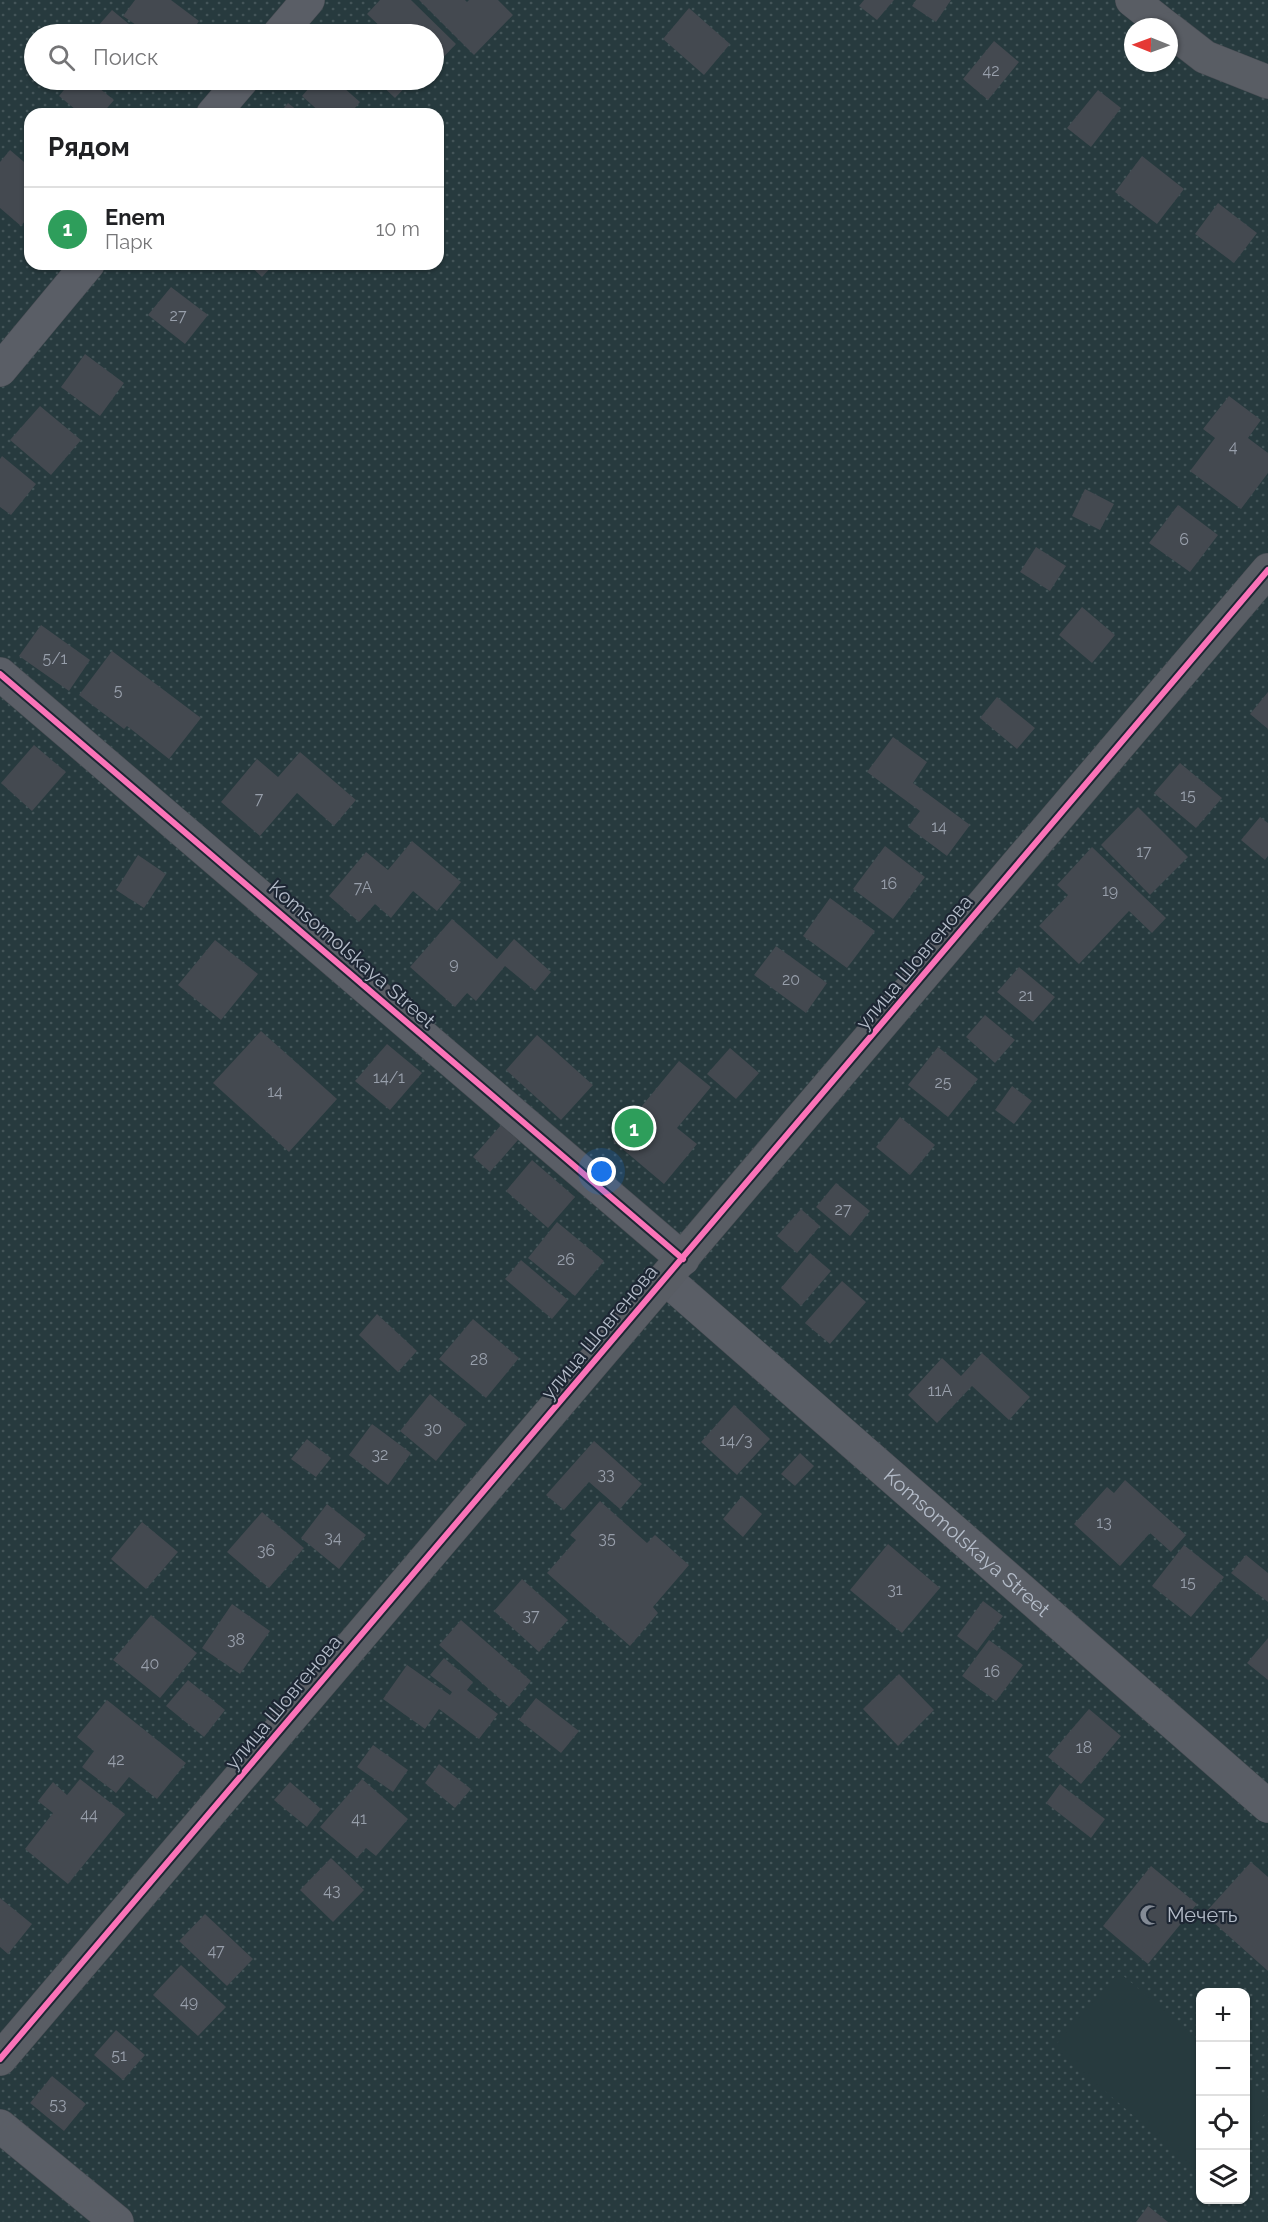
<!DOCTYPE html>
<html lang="ru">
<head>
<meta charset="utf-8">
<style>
  :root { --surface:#fff; --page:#f2f2f2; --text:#202124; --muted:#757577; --line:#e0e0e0; --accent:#d93025 }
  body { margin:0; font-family:Raleway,sans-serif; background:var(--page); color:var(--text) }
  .controls { position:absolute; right:18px; bottom:18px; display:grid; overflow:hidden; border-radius:12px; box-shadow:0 2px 4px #0004 }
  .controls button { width:54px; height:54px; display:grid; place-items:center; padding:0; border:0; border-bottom:2px solid var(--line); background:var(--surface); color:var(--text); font:30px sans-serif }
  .compass { position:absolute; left:1124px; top:18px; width:54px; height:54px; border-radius:50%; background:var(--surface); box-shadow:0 2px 4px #0004; rotate:271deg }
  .you { position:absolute; left:602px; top:1172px; width:21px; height:21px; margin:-15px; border:4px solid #fff; border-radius:50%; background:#1a73e8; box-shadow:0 0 0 9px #1a73e833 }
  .badge { display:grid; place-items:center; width:39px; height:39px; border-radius:50%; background:var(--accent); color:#fff; font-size:20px; font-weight:700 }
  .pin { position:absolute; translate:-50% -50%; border:3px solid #fff; box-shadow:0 2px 6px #0006 }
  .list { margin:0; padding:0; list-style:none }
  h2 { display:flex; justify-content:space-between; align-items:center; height:78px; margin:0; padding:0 24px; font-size:26px }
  h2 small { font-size:20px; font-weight:400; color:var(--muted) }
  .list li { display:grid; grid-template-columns:39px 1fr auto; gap:18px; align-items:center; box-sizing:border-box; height:84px; padding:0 24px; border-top:2px solid var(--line) }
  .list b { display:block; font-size:22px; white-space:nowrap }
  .list p { margin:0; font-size:20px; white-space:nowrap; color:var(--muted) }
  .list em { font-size:20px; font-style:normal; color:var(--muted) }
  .icon { flex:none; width:33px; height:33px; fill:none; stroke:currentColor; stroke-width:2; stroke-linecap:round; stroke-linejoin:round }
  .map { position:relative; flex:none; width:1268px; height:2222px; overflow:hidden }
  .search { position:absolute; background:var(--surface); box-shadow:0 2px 4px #0004; left:24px; top:24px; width:420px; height:66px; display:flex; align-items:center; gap:15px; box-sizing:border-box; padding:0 21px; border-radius:33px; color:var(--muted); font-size:22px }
  .panel { position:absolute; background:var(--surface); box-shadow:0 2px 4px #0004; left:24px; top:108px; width:420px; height:162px; border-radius:18px }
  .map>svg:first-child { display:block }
  .garden { fill:url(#garden-dots); fill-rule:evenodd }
  .pitch { fill:#273a3e }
  .building { fill:#444950 }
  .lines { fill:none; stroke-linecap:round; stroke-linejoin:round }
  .street-casing { stroke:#484c53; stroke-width:34 }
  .secondary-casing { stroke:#484c53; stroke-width:34 }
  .street { stroke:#5a5e66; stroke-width:33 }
  .secondary { stroke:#595d64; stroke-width:33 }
  .cycleway-casing { stroke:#1d2633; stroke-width:10 }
  .cycleway { stroke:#fb73b8; stroke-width:6 }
  .labels { text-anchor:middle; stroke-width:4.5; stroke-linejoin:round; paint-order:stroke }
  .number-label { font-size:16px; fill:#989fab }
  .street-label { font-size:20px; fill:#b4bcc9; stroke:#1d2633 }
  .poi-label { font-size:20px; fill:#b4bcc9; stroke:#1d2633; text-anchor:start }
</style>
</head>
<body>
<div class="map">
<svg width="1268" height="2222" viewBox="0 0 1268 2222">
  <defs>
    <pattern id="garden-dots" width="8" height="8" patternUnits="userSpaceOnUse" patternTransform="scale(1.5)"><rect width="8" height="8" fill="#273a3e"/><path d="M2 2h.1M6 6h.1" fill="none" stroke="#445559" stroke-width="1.8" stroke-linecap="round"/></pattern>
  </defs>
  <rect width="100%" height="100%" fill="#2a3038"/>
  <path class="garden" d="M 0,0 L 1268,0 L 1268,2222 L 0,2222 ZM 1133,27 L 1169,27 L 1169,63 L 1133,63 ZM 34,34 L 434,34 L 434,80 L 34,80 ZM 30,114 L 438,114 L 438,264 L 30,264 ZM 1200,1992 L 1246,1992 L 1246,2200 L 1200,2200 Z"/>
  <g class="pitch">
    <path d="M 1119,1972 L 1200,2042 L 1200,2173 L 1054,2047 Z"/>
    <path d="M 1246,2080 L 1268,2100 L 1268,2110 L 1246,2136 Z"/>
  </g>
  <g class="building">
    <path d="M 135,0 L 171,0 L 199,21 L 190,34 L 149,34 L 123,16 Z"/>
    <path d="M 380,0 L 411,0 L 456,44 L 434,67 L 434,34 L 388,34 L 367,14 Z"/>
    <path d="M 419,0 L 465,0 L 467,2 L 469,0 L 498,0 L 513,15 L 474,55 Z"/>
    <path d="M 864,0 L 894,0 L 877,20 L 859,6 Z"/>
    <path d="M 916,0 L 951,0 L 936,22 L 912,6 Z"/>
    <path d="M 689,8 L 730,44 L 704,75 L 663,39 Z"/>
    <path d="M 112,10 L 141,34 L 91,34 Z"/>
    <path d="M 994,41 L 1019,62 L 988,100 L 963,79 Z"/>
    <path d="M 72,80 L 89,80 L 114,100 L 102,114 L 81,114 L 59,96 Z"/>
    <path d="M 316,80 L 335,80 L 360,102 L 350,114 L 322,114 L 302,96 Z"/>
    <path d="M 376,80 L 412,80 L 395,98 Z"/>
    <path d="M 1098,90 L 1121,108 L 1091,147 L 1067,128 Z"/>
    <path d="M 288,103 L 302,114 L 279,114 Z"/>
    <path d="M 10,150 L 30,167 L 30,215 L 21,226 L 0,208 L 0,162 Z"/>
    <path d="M 1142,156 L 1184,189 L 1157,224 L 1115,192 Z"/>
    <path d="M 1218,203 L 1257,233 L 1234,263 L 1195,234 Z"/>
    <path d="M 248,264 L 274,264 L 262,277 Z"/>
    <path d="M 171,287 L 208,315 L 185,344 L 148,315 Z"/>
    <path d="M 85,354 L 124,383 L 100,416 L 61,387 Z"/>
    <path d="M 1229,396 L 1261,420 L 1248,438 L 1268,453 L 1268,473 L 1241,509 L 1190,471 L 1215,438 L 1203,429 Z"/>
    <path d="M 40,406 L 81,440 L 51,475 L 10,440 Z"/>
    <path d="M 2,456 L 36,484 L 11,515 L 0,507 L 0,459 Z"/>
    <path d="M 1085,489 L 1114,504 L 1100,530 L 1072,516 Z"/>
    <path d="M 1178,505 L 1218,535 L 1190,572 L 1149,543 Z"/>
    <path d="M 1036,547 L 1066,566 L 1050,591 L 1020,572 Z"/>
    <path d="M 1082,607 L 1115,635 L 1092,663 L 1059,635 Z"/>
    <path d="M 41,625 L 90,660 L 69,691 L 19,656 Z"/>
    <path d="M 112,651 L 201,718 L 169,759 L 127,726 L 124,729 L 79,695 Z"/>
    <path d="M 1268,692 L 1268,729 L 1250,714 Z"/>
    <path d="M 997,697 L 1035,728 L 1017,749 L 980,718 Z"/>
    <path d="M 893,737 L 927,762 L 913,783 L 970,825 L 947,856 L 908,827 L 920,811 L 867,772 Z"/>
    <path d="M 34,745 L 66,772 L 32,811 L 1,783 Z"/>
    <path d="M 300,752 L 356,800 L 334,826 L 297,793 L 260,836 L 221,802 L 257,759 L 278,777 Z"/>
    <path d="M 1180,763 L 1222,798 L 1196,828 L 1154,793 Z"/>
    <path d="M 1138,807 L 1188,857 L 1150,895 L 1101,845 Z"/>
    <path d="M 1260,817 L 1268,823 L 1268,856 L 1265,860 L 1241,840 Z"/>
    <path d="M 412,841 L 461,882 L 437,911 L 413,891 L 391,918 L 375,904 L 359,922 L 329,896 L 366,852 L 388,870 Z"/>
    <path d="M 885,846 L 925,877 L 893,919 L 853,889 Z"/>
    <path d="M 1092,847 L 1166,918 L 1152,933 L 1129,911 L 1079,964 L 1039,926 L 1068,895 L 1057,885 Z"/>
    <path d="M 138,855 L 166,874 L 144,908 L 116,890 Z"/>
    <path d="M 830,898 L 875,931 L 847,968 L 803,936 Z"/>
    <path d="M 452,919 L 497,959 L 514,939 L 551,972 L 535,991 L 505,966 L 476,1001 L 467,993 L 455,1007 L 410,967 Z"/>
    <path d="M 215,940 L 258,974 L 221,1020 L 178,985 Z"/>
    <path d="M 776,946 L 827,983 L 806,1013 L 754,975 Z"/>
    <path d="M 1019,967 L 1055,997 L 1033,1022 L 997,992 Z"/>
    <path d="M 985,1015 L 1015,1040 L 995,1063 L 966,1037 Z"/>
    <path d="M 261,1031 L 337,1099 L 289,1152 L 213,1083 Z"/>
    <path d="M 537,1035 L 593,1085 L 561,1120 L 506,1070 Z"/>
    <path d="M 387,1044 L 422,1073 L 390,1110 L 355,1081 Z"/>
    <path d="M 938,1047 L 978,1079 L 948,1117 L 908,1085 Z"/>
    <path d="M 730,1048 L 759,1073 L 736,1099 L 707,1074 Z"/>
    <path d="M 679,1061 L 711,1087 L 677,1128 L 697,1144 L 664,1184 L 613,1141 Z"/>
    <path d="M 1012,1086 L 1032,1101 L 1014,1124 L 995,1110 Z"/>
    <path d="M 900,1117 L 935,1145 L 910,1175 L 876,1147 Z"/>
    <path d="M 501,1125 L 518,1140 L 490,1172 L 473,1157 Z"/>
    <path d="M 532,1160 L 575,1197 L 548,1228 L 506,1191 Z"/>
    <path d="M 836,1183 L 870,1211 L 850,1236 L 816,1207 Z"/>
    <path d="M 801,1209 L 820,1226 L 797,1253 L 777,1236 Z"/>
    <path d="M 557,1222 L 604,1261 L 575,1296 L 528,1258 Z"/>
    <path d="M 810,1253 L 831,1271 L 801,1306 L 781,1288 Z"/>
    <path d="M 521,1260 L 568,1300 L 552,1319 L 505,1279 Z"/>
    <path d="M 842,1281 L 866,1302 L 830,1344 L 805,1323 Z"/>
    <path d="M 377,1314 L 417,1351 L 398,1372 L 359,1335 Z"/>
    <path d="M 473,1319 L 519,1358 L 486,1398 L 439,1359 Z"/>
    <path d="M 982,1353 L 1030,1397 L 1009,1420 L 972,1386 L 937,1423 L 908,1395 L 942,1358 L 961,1376 Z"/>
    <path d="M 430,1394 L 466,1424 L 436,1461 L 400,1431 Z"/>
    <path d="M 734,1405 L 770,1439 L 737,1475 L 701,1442 Z"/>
    <path d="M 372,1424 L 411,1453 L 388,1485 L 349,1455 Z"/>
    <path d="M 307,1439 L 331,1458 L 316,1477 L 291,1459 Z"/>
    <path d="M 594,1441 L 642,1484 L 620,1509 L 589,1482 L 564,1510 L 546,1495 Z"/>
    <path d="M 800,1453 L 814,1466 L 795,1486 L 781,1474 Z"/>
    <path d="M 1125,1480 L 1186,1535 L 1171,1552 L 1150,1533 L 1120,1566 L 1074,1524 L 1107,1487 L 1114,1493 Z"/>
    <path d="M 742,1496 L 762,1514 L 743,1537 L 723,1519 Z"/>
    <path d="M 600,1501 L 647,1543 L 655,1535 L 689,1565 L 653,1607 L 658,1613 L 630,1646 L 547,1573 L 576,1540 L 570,1535 Z"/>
    <path d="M 327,1504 L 366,1535 L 339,1569 L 301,1538 Z"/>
    <path d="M 262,1512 L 304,1548 L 269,1588 L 227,1552 Z"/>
    <path d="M 142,1522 L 178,1552 L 146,1589 L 111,1559 Z"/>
    <path d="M 888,1544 L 940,1588 L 902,1633 L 850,1590 Z"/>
    <path d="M 1184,1545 L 1224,1577 L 1191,1617 L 1152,1586 Z"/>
    <path d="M 1246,1555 L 1268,1573 L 1268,1602 L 1231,1573 Z"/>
    <path d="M 522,1579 L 568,1620 L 539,1652 L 494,1611 Z"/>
    <path d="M 983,1601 L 1003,1616 L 977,1651 L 957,1636 Z"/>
    <path d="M 232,1604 L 270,1631 L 240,1674 L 202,1648 Z"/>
    <path d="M 151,1615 L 197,1653 L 160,1698 L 113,1660 Z"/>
    <path d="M 461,1620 L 531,1681 L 509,1707 L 439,1645 Z"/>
    <path d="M 1268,1638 L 1268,1680 L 1247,1663 Z"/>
    <path d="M 989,1640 L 1023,1665 L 996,1701 L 962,1676 Z"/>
    <path d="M 444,1658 L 473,1682 L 467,1690 L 498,1714 L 479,1739 L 439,1709 L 425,1729 L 383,1699 L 407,1665 L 450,1695 L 452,1692 L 430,1675 Z"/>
    <path d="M 899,1674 L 934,1710 L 898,1746 L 863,1709 Z"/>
    <path d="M 188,1680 L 225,1710 L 204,1737 L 166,1706 Z"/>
    <path d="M 536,1698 L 579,1731 L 561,1753 L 519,1720 Z"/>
    <path d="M 107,1700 L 186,1763 L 157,1799 L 129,1777 L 116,1793 L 82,1767 L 94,1751 L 77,1737 Z"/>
    <path d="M 1089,1709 L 1121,1736 L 1081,1784 L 1048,1757 Z"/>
    <path d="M 373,1745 L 408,1770 L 393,1792 L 357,1767 Z"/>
    <path d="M 439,1764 L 471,1789 L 455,1808 L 425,1783 Z"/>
    <path d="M 80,1779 L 125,1814 L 68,1884 L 25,1849 L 53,1813 L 38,1801 L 53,1782 L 67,1795 Z"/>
    <path d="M 362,1779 L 408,1819 L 376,1856 L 366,1848 L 357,1858 L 320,1827 Z"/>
    <path d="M 290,1782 L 321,1809 L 307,1827 L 274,1800 Z"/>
    <path d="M 1060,1784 L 1105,1819 L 1091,1838 L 1046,1803 Z"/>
    <path d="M 331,1858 L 364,1890 L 333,1922 L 300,1890 Z"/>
    <path d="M 1251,1862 L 1268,1877 L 1268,1971 L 1204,1914 Z"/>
    <path d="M 1151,1866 L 1197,1904 L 1148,1964 L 1103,1926 Z"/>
    <path d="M 0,1898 L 32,1924 L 8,1954 L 0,1947 Z"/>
    <path d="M 205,1914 L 253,1959 L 227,1986 L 179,1941 Z"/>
    <path d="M 181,1965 L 226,2007 L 198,2036 L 153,1995 Z"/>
    <path d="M 116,2030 L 145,2055 L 123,2080 L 94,2055 Z"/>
    <path d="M 52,2076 L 86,2104 L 64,2131 L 30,2103 Z"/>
    <path d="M 1148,2206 L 1168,2222 L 1136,2222 Z"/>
  </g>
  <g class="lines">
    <g class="street-casing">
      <g id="street">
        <path d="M 279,34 L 308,0"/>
        <path d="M 213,114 L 242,80"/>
        <path d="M 0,370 L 88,264"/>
        <path d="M 0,674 L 683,1259"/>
        <path id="s1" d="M 666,1279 L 1268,1806"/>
        <path d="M 0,2126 L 117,2222"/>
      </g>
    </g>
    <g class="secondary-casing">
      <g id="secondary">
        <path d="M 1132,0 L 1166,27"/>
        <path d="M 1169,29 L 1205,57 L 1268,82"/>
        <path d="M 0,2059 L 1268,570"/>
      </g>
    </g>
    <use href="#street" class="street"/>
    <use href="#secondary" class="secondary"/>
    <g class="cycleway-casing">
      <g id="cycleway">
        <path d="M 0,674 L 683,1259"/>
        <path d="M 0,2059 L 1268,570"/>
      </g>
    </g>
    <use href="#cycleway" class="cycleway"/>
  </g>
  <defs>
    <g id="mosque-bare" transform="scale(1.62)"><path d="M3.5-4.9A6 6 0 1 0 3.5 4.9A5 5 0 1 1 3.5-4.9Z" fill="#848b96" stroke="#1d2633" stroke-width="2.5" paint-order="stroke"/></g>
  </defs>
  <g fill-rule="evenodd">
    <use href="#mosque-bare" x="1150" y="1915"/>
  </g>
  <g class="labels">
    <g class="number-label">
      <text x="991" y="76">42</text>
      <text x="178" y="321">27</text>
      <text x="1233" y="452">4</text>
      <text x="1184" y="545">6</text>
      <text x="55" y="664">5/1</text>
      <text x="118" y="696">5</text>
      <text x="1188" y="801">15</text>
      <text x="259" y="804">7</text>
      <text x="939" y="832">14</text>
      <text x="1144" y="857">17</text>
      <text x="889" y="889">16</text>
      <text x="363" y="893">7А</text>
      <text x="1110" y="896">19</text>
      <text x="454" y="969">9</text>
      <text x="791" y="985">20</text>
      <text x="1026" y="1001">21</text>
      <text x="389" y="1083">14/1</text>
      <text x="943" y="1088">25</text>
      <text x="275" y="1097">14</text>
      <text x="843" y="1215">27</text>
      <text x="566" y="1265">26</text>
      <text x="479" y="1365">28</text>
      <text x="940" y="1396">11А</text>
      <text x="433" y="1434">30</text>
      <text x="736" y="1446">14/3</text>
      <text x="380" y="1460">32</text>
      <text x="606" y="1480">33</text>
      <text x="1104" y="1528">13</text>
      <text x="333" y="1543">34</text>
      <text x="607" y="1544">35</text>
      <text x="266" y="1556">36</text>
      <text x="1188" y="1588">15</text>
      <text x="895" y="1595">31</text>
      <text x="531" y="1621">37</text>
      <text x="236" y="1645">38</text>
      <text x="150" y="1669">40</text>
      <text x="992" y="1677">16</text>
      <text x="1084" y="1753">18</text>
      <text x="116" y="1765">42</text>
      <text x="89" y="1820">44</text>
      <text x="359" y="1824">41</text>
      <text x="332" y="1896">43</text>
      <text x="216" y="1956">47</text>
      <text x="189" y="2007">49</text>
      <text x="119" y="2061">51</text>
      <text x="58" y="2110">53</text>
    </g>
    <g class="street-label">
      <text transform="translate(352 954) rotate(41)" y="7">Komsomolskaya Street</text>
      <text transform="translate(914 962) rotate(-50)" y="7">улица Шовгенова</text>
      <text transform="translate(599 1332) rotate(-50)" y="7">улица Шовгенова</text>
      <text dy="7" stroke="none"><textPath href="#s1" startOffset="400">Komsomolskaya Street</textPath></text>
      <text transform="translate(283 1702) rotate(-50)" y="7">улица Шовгенова</text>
    </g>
    <g class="poi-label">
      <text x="1167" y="1922">Мечеть</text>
    </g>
  </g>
</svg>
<div class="controls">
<button>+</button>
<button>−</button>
<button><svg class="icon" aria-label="locate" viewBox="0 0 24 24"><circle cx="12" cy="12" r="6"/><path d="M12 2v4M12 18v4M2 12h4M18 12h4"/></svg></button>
<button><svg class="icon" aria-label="layers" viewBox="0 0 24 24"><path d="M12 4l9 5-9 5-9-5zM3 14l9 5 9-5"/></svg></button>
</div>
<svg class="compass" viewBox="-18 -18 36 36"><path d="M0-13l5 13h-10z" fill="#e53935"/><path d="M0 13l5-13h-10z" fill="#757577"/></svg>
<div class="you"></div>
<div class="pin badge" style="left:634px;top:1128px;background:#2e9e5b">1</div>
<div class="search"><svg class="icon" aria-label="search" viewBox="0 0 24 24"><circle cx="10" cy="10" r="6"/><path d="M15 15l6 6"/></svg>Поиск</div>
<section class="panel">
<h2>Рядом<small></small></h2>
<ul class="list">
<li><span class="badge" style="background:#2e9e5b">1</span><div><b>Enem</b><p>Парк</p></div><em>10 m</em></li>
</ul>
</section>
</div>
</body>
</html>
